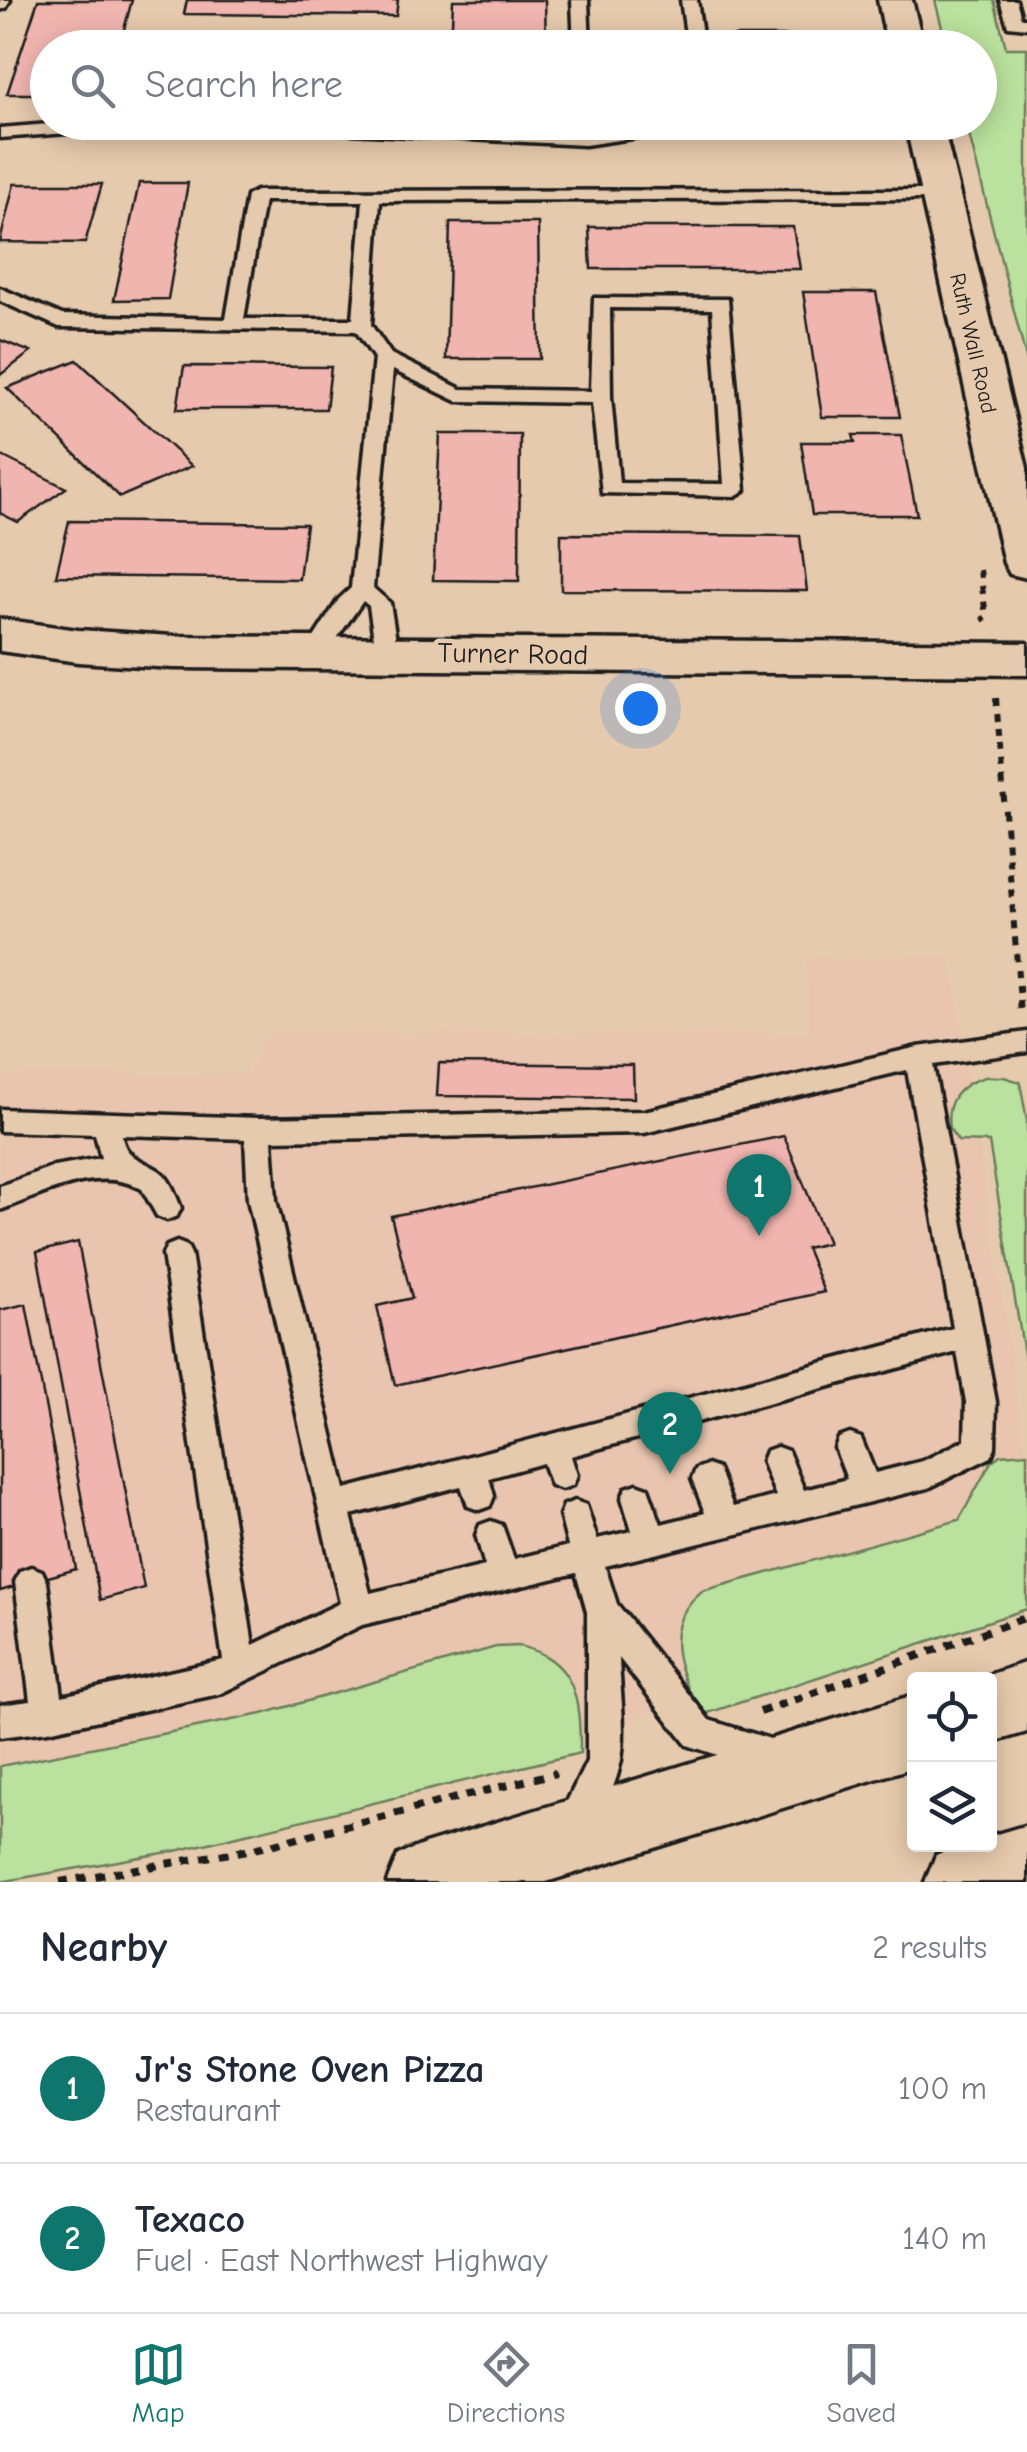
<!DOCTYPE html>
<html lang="en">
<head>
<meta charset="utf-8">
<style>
  :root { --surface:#fff; --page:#f6f6f7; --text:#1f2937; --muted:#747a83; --line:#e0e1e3; --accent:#0f766e }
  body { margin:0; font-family:"Comic Neue",sans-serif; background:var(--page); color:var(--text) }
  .controls { position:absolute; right:30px; bottom:30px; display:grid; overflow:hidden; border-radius:10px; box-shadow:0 5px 25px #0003 }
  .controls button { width:90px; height:90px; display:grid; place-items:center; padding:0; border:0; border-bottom:2px solid var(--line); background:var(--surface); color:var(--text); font:50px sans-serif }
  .you { position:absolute; left:640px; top:708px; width:35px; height:35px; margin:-25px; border:8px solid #fff; border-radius:50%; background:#1a73e8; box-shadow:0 0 0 15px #1a73e833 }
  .badge { display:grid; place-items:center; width:65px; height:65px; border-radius:50%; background:var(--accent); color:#fff; font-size:32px; font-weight:700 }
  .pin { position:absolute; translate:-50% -82px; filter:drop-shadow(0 2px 5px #0008) }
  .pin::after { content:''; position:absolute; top:52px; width:35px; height:30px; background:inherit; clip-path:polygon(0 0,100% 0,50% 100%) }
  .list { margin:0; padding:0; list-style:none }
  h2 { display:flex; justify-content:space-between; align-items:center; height:130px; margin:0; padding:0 40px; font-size:42px }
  h2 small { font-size:32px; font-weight:400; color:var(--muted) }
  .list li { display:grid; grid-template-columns:65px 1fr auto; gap:30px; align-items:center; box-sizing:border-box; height:150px; padding:0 40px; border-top:2px solid var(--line) }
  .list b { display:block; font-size:38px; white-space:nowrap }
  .list p { margin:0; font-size:32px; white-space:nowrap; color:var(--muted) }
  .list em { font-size:32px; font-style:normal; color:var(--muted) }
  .icon { flex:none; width:55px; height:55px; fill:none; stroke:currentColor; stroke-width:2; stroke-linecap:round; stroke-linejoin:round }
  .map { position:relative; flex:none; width:1027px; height:1882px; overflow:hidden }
  .search { position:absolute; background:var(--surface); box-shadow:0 5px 25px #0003; left:30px; right:30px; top:30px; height:110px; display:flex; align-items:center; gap:25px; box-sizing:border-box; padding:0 35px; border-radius:55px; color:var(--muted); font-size:38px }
  .sheet { height:430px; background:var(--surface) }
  nav { display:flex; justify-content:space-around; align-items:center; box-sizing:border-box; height:140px; border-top:2px solid var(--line); background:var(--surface); font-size:28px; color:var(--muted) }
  nav a { display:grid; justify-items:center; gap:5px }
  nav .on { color:var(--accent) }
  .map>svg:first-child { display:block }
  .built { fill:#e9c4ae }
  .green { fill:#bae19d; stroke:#6b7e5c; stroke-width:2.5 }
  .building { fill:#f1b5b0; stroke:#1c1c1c; stroke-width:2.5 }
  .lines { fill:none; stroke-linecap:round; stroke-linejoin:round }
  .service-casing { stroke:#1c1c1c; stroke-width:7 }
  .tertiary-casing { stroke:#1c1c1c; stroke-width:7 }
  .secondary-casing { stroke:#1c1c1c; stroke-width:7 }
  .path-far1 { stroke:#1c1c1c; stroke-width:6; stroke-dasharray:8 8; stroke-linecap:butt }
  .path { stroke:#1c1c1c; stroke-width:8; stroke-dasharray:9 9; stroke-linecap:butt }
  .service { fill:#e6caad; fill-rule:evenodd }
  .tertiary { fill:#e6caad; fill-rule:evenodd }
  .secondary { fill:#e6caad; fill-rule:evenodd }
  .labels { text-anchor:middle; stroke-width:9; stroke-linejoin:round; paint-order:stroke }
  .far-street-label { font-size:22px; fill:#1c1c1c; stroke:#e6caad }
  .street-label { font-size:28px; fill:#1c1c1c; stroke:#e6caad }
</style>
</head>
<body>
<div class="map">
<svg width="1027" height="1882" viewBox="0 0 1027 1882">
  <rect width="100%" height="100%" fill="#e6caad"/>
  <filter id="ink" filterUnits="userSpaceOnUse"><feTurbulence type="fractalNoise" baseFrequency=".01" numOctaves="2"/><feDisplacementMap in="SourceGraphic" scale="20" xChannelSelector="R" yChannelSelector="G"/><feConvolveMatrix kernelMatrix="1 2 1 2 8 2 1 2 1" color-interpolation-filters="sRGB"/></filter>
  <g filter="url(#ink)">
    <path class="built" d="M 950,957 L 1027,1466 L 1027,1591 L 333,1813 L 0,1871 L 0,1074 L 248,1075 L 266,1034 L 811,1034 L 807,959 Z"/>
    <g class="green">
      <path d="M 935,0 L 994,0 L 1006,48 L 1027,48 L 1027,362 L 966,123 L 980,122 L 980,48 L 947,47 Z"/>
      <path d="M 985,1077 L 1004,1077 L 1020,1082 L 1027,1121 L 1027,1372 L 989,1142 L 958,1141 L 949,1128 C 945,1101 959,1084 985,1077 Z"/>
      <path d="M 1027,1453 L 1027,1609 L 708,1713 L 699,1711 C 677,1670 660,1625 702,1591 L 959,1520 L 991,1462 L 1000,1455 Z"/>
      <path d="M 519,1646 C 577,1659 580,1701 580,1753 L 180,1850 L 0,1882 L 0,1766 L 262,1714 L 496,1647 Z"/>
    </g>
    <g class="building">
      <path d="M 38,0 L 132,0 L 119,48 L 48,48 L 48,94 L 7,94 Z"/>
      <path d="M 187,0 L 398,0 L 396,16 L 184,14 Z"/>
      <path d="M 453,0 L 545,0 L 546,48 L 451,48 Z"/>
      <path d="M 734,36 L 833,36 L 835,48 L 735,48 Z"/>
      <path d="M 751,122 L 850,122 L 851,128 L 752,128 Z"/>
      <path d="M 139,183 L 188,183 L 168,299 L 114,300 Z"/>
      <path d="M 14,184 L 102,184 L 85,243 L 0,242 Z"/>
      <path d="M 450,223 L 538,223 L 540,359 L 446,359 Z"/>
      <path d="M 589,227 L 793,227 L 800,269 L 591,269 Z"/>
      <path d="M 803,292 L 876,292 L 900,417 L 822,417 Z"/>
      <path d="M 0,340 L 31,352 L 0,375 Z"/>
      <path d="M 77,360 L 192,466 L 120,497 L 7,388 Z"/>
      <path d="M 184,366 L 331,367 L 326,409 L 177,409 Z"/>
      <path d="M 440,434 L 520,434 L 519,581 L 433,580 Z"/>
      <path d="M 853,435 L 901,435 L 917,515 L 812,515 L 801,442 L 855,442 Z"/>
      <path d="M 0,455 L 66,488 L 18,522 L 0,513 Z"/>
      <path d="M 69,521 L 306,524 L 299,579 L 56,576 Z"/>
      <path d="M 561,534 L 800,536 L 807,591 L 561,590 Z"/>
      <path d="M 439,1063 L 633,1065 L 634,1098 L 437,1096 Z"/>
      <path d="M 784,1136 L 828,1243 L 806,1248 L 824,1292 L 395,1385 L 377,1306 L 412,1298 L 391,1216 Z"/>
      <path d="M 78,1242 L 144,1588 L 100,1600 L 37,1252 Z"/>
      <path d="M 26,1304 L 76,1569 L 0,1591 L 0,1310 Z"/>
    </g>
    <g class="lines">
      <g class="service-casing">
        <g id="service">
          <path d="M 0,0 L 10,0 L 6,8 L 0,10 Z"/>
          <path d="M 572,0 L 588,0 L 590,48 L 574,48 Z"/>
          <path d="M 681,0 L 697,0 L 704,48 L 688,48 Z"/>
          <path d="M 1000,0 L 1016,0 L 1021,18 L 1027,18 L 1027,28 L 1008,26 Z"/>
          <path d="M 74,122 L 394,122 L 585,135 L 669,122 L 714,122 L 706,127 L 585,145 L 274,129 L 123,129 L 0,138 L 0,128 Z"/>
          <path d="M 939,190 L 945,191 L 945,199 L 380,201 L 371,325 L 391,354 L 461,389 L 591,391 L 594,298 L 728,299 L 745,490 L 735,496 L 602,493 L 592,403 L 457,401 L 393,370 L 373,588 L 390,603 L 398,652 L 387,659 L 376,652 L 369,606 L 363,601 L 323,658 L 315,660 L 304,653 L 339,599 L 351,588 L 374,358 L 356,331 L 59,327 L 0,301 L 0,288 L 62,315 L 226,319 L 247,196 L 256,191 ZM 264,201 L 363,201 L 353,319 L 244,319 ZM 610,308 L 712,309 L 724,484 L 619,483 L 611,397 Z"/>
          <path d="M 1027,1032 L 1027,1052 L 933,1065 L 996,1402 L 995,1447 L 991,1457 L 928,1488 L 605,1566 L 617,1604 L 709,1720 L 783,1743 L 788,1755 L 783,1767 L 771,1772 L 687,1745 L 619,1658 C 620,1690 626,1729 621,1760 C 616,1786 598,1829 574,1839 L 562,1834 L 557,1822 L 587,1761 L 587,1612 L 576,1573 L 362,1625 L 219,1694 L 48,1731 L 0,1737 L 0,1705 L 30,1701 L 15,1582 L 20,1571 L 31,1567 L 42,1571 L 47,1582 L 62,1696 L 223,1660 L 163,1254 L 167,1246 L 177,1242 L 187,1246 L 191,1254 L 253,1645 L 340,1603 L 248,1200 L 245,1139 L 122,1135 C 124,1159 145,1160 161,1172 C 171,1180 176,1196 181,1208 L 177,1216 L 167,1220 L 157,1216 L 142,1189 C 97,1164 43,1195 0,1210 L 0,1186 L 54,1166 L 101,1158 L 95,1134 L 0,1131 L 0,1109 L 258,1118 L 644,1111 L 918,1047 ZM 907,1070 L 953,1328 L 345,1489 L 276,1200 L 272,1140 L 644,1133 ZM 957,1352 L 966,1402 L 965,1440 L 923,1461 L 875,1473 L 861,1438 L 850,1434 L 839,1438 L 835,1448 L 847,1479 L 804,1490 L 788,1451 L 777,1447 L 766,1451 L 762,1461 L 776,1496 L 733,1507 L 718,1469 L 707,1465 L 696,1469 L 692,1479 L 705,1513 L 661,1524 L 648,1488 L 637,1484 L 626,1488 L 622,1498 L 632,1531 L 597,1539 L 586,1505 L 575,1501 L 564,1505 L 560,1515 L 568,1546 L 514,1559 L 502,1525 L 491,1521 L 480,1525 L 476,1535 L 485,1566 L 370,1593 L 351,1515 L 461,1486 L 468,1506 L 479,1510 L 490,1506 L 494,1496 L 489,1478 L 543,1463 L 551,1485 L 562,1489 L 573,1485 L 577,1475 L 571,1456 Z"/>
        </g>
      </g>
      <g class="tertiary-casing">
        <path id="tertiary" d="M 0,619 L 78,630 L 173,636 L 1027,643 L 1027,675 L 173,668 L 78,662 L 0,651 Z"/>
      </g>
      <g class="secondary-casing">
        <g id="secondary">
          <path d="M 878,0 L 912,0 L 924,48 L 888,48 Z"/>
          <path d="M 905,122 L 942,122 L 1027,468 L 1027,578 L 1010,574 L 1004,563 Z"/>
          <path d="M 1027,1662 L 1027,1732 L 990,1743 L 990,1680 L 973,1680 Z"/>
          <path d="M 914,1695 L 914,1767 L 546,1882 L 387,1882 L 398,1855 L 425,1844 Z"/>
          <path d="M 1027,1825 L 1027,1882 L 925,1882 L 936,1855 L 962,1844 L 990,1844 L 990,1836 Z"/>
        </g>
      </g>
      <g class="path-far1">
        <path d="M 980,570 L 986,617 L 982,620"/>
        <path d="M 996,698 L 1021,1014"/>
      </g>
      <g class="path">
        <path d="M 760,1712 L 1027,1617"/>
        <path d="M 60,1882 L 254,1849 L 556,1773"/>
      </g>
      <use href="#service" class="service"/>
      <use href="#tertiary" class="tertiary"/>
      <use href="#secondary" class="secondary"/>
    </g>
  </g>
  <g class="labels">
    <g class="far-street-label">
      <text transform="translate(974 343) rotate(77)" y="8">Ruth Wall Road</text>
    </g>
    <g class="street-label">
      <text transform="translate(513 653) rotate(1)" y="10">Turner Road</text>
    </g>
  </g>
</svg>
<div class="controls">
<button><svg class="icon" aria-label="locate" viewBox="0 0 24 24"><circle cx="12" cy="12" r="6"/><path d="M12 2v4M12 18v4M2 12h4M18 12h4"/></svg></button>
<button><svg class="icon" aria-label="layers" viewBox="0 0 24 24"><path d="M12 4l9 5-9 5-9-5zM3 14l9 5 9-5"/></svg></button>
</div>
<div class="you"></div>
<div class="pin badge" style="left:759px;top:1236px">1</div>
<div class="pin badge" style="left:670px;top:1474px">2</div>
<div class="search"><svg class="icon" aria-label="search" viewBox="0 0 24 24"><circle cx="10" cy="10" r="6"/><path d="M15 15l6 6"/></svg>Search here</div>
</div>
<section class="sheet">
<h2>Nearby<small>2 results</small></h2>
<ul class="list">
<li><span class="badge">1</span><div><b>Jr's Stone Oven Pizza</b><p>Restaurant</p></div><em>100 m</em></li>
<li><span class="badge">2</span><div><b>Texaco</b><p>Fuel · East Northwest Highway</p></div><em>140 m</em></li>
</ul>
</section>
<nav>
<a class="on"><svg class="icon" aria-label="map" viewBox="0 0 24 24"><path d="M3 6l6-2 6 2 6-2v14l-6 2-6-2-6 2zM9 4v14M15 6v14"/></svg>Map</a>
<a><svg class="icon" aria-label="directions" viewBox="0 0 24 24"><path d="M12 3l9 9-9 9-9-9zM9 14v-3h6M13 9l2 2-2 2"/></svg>Directions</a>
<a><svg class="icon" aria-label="saved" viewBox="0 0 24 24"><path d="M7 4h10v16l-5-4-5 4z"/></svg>Saved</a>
</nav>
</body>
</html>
